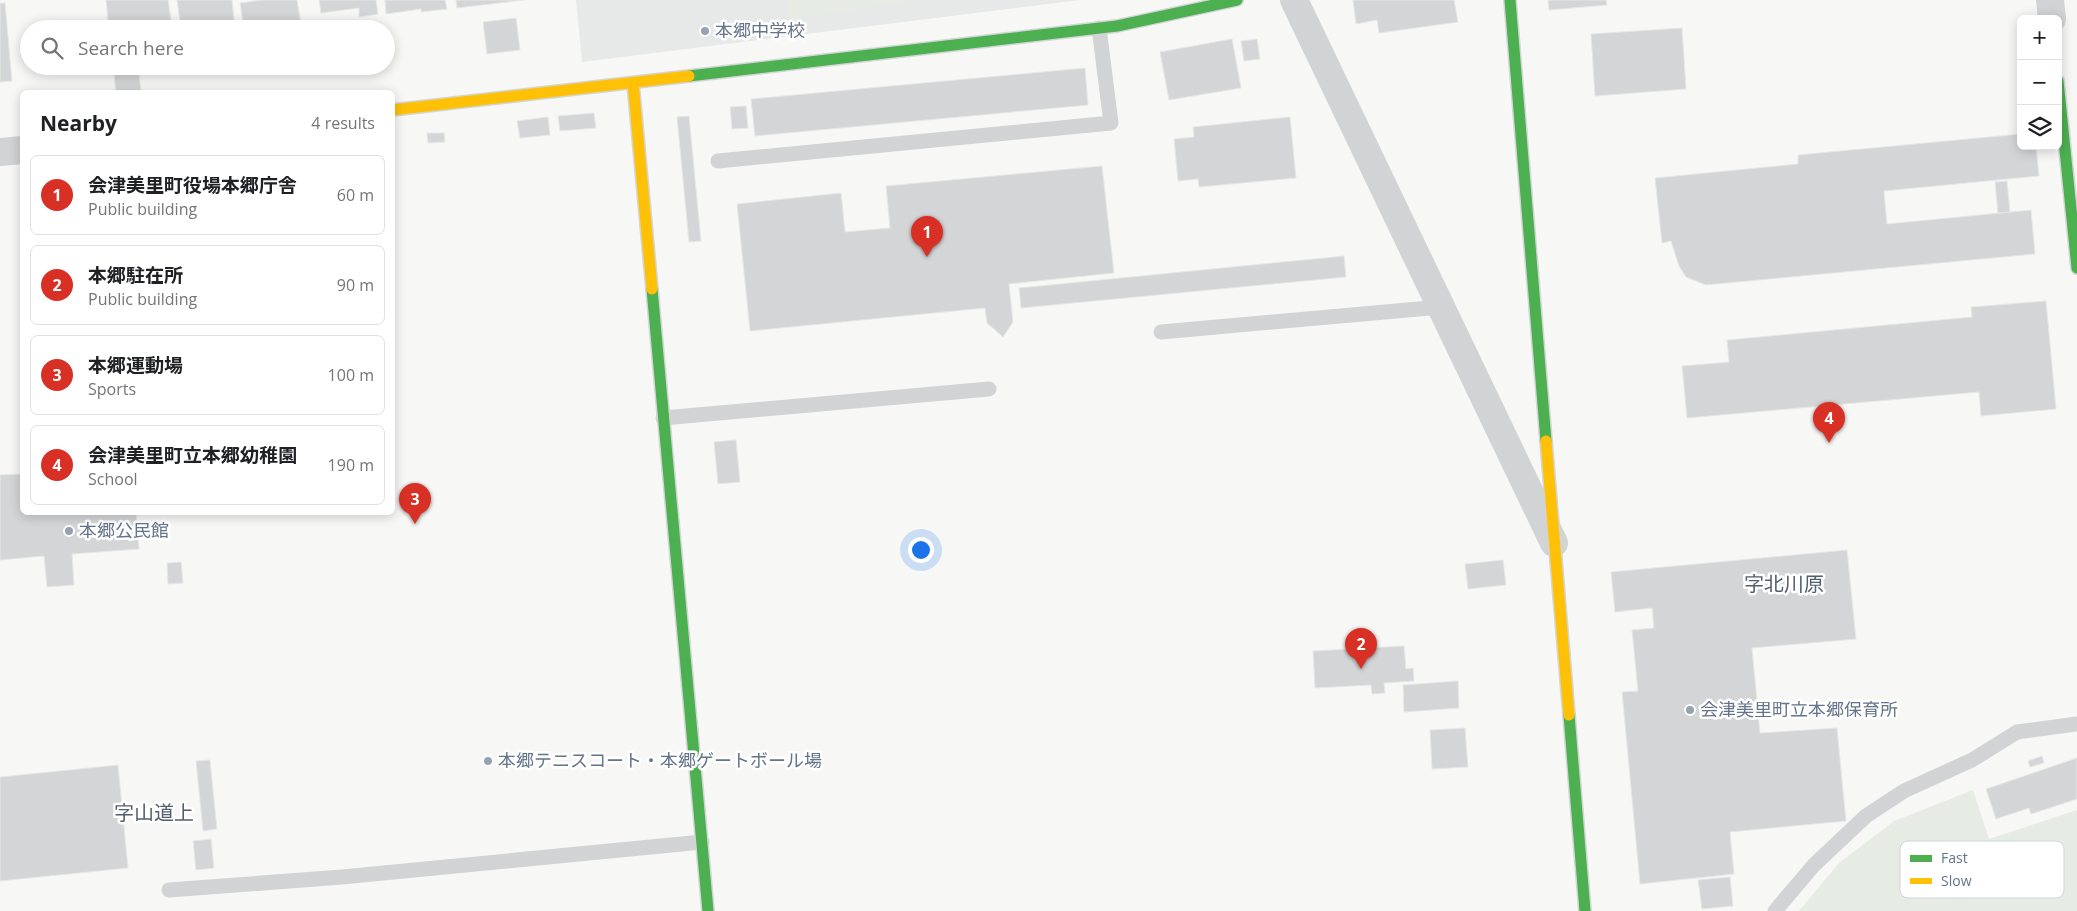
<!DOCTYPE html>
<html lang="en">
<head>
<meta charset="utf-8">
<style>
  :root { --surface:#fff; --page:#f6f6f6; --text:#202124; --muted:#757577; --line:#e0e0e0; --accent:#d93025 }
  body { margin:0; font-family:"Open Sans","Noto Sans JP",sans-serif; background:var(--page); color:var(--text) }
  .controls { position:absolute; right:15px; top:15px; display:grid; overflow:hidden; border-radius:8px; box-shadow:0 2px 12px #0003 }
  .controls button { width:45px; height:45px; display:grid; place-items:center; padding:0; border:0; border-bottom:1px solid var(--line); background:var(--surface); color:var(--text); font:25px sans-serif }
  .you { position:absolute; left:920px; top:549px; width:18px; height:18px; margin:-12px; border:4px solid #fff; border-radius:50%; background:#1a73e8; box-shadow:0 0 0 8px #1a73e833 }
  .badge { display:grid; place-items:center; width:32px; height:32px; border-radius:50%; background:var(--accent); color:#fff; font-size:16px; font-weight:700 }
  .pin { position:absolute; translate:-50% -41px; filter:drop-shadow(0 1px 2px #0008) }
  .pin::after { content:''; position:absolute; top:26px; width:18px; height:15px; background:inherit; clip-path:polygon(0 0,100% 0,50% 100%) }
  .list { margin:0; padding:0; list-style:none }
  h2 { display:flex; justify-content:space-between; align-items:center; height:65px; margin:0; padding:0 20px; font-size:21px }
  h2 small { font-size:16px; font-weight:400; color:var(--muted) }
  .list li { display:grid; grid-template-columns:32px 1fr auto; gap:15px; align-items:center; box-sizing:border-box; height:80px; margin:0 10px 10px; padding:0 10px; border:1px solid var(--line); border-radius:8px }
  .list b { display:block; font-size:19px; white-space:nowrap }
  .list p { margin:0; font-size:16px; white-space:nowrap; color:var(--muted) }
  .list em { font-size:16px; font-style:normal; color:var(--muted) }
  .icon { flex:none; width:28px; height:28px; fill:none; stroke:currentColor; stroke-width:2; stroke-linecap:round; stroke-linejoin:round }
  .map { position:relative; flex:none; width:2077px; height:911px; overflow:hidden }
  .search { position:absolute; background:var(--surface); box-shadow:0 2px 12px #0003; left:20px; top:20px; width:375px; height:55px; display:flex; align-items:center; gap:12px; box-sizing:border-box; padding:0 18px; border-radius:28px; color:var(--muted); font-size:19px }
  .panel { position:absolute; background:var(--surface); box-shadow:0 2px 12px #0003; left:20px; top:90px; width:375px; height:425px; border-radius:8px }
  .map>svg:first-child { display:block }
  .built { fill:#e7e9e9 }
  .green { fill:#e6ebe4 }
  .building { fill:#d4d5d6; stroke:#e6e7e6 }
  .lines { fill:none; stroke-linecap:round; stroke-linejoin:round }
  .fast-casing { stroke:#d3d6d7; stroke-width:14 }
  .slow-casing { stroke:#d3d6d7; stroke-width:14 }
  .lane { stroke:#d2d3d5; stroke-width:15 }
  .street { stroke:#d2d3d5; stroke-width:28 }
  .fast { stroke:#4caf50; stroke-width:11 }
  .slow { stroke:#ffc107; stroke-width:11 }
  .poi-dot { fill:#97a2b0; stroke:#fff; stroke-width:2 }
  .labels { text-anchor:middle; stroke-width:5; stroke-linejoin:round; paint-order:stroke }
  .poi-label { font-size:18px; fill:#64748a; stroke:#fff; text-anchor:start }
  .quarter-label { font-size:20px; fill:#535f6e; stroke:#fff }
  .key { fill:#fff; stroke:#d0d5dc; stroke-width:1 }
  .key-label { font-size:14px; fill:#64748a }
</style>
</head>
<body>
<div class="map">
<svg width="2077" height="911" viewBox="0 0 2077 911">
  <rect width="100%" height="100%" fill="#f7f8f6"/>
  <path class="built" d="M 576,0 L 1080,0 L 582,62 Z"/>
  <g class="green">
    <path d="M 786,0 L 917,0 L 790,20 Z"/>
    <path d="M 1973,790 L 1989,839 L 2077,810 L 2077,911 L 1799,911 L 1839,863 L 1894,821 Z"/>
  </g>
  <g class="building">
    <path d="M 106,0 L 168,0 L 172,26 L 109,29 Z"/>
    <path d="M 177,0 L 232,0 L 235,29 L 181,29 Z"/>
    <path d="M 261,0 L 297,0 L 302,29 L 244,29 L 240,3 Z"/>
    <path d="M 319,0 L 376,0 L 378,14 L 359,17 L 359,8 L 321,13 Z"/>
    <path d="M 385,0 L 445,0 L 447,9 L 421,12 L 421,9 L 386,14 Z"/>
    <path d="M 456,0 L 524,0 L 457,8 Z"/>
    <path d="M 1353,0 L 1454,0 L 1458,22 L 1379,33 L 1377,20 L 1356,24 Z"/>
    <path d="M 1548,0 L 1606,0 L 1607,5 L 1549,10 Z"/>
    <path d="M 0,3 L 5,3 L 12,81 L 0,82 Z"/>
    <path d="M 516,18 L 520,50 L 487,54 L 483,22 Z"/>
    <path d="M 1682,28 L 1686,89 L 1595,96 L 1591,34 Z"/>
    <path d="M 1232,39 L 1241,88 L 1169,100 L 1160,52 Z"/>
    <path d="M 1257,39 L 1260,59 L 1244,61 L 1241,41 Z"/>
    <path d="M 113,66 L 138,66 L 141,92 L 116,92 Z"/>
    <path d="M 1085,68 L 1088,105 L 755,136 L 751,99 Z"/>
    <path d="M 746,106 L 748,128 L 732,129 L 730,107 Z"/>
    <path d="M 594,113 L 596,128 L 560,131 L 558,116 Z"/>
    <path d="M 689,116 L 701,241 L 689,242 L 677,117 Z"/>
    <path d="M 548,117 L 550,135 L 520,138 L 517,121 Z"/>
    <path d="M 1290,117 L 1296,178 L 1199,187 L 1198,179 L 1178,181 L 1174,139 L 1194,137 L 1193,127 Z"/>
    <path d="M 427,133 L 444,133 L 445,142 L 428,143 Z"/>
    <path d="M 2021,134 L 2021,146 L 2036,146 L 2039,176 L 1884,191 L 1887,224 L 2031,210 L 2035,254 L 1706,285 L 1686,277 L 1679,266 L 1671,241 L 1662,243 L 1655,178 L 1798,164 L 1798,155 Z"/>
    <path d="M 1102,166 L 1114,273 L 1009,284 L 1013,322 L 1003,337 L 987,323 L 985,308 L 750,331 L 737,204 L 841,193 L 845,232 L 890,228 L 886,186 Z"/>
    <path d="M 2007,181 L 2010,212 L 1998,213 L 1995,182 Z"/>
    <path d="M 1344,256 L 1346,277 L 1021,308 L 1019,288 Z"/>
    <path d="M 2046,301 L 2056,409 L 1981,416 L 1979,392 L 1687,418 L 1682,366 L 1729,362 L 1727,340 L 1972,317 L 1971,307 Z"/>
    <path d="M 736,440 L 740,482 L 718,484 L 714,442 Z"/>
    <path d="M 22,474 L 22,512 L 136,512 L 139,549 L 72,554 L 74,585 L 47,587 L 44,556 L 0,560 L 0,475 Z"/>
    <path d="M 1847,550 L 1856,639 L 1752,648 L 1760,733 L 1837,728 L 1846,821 L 1730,832 L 1734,874 L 1640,884 L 1622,692 L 1638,691 L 1632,630 L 1654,628 L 1652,608 L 1615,612 L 1611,572 Z"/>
    <path d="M 1503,560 L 1506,585 L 1468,589 L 1465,564 Z"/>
    <path d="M 181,562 L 183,583 L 168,584 L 167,563 Z"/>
    <path d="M 1404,646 L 1406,669 L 1413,668 L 1414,681 L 1384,683 L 1385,693 L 1372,694 L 1371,685 L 1315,688 L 1313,651 Z"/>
    <path d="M 1458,681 L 1459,708 L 1404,712 L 1403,685 Z"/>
    <path d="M 1465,728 L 1468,767 L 1432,769 L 1430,730 Z"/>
    <path d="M 2042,756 L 2044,763 L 2030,767 L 2028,761 Z"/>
    <path d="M 2077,758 L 2077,799 L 2031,814 L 2029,808 L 1996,819 L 1986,789 Z"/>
    <path d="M 210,760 L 217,829 L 203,831 L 196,761 Z"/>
    <path d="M 118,765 L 128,868 L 0,881 L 0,777 Z"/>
    <path d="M 211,839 L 214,868 L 196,870 L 193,841 Z"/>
    <path d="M 1730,877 L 1733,906 L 1702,909 L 1698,880 Z"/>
  </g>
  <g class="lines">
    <g class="fast-casing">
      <g id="fast">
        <path d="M 1510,0 L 1546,441"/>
        <path d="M 689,76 L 1117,26 L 1237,0"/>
        <path d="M 2058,81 L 2077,268"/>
        <path d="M 652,289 L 708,911"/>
        <path d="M 1569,715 L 1585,911"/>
      </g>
    </g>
    <g class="slow-casing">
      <g id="slow">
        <path d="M 633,83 L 652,289"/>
        <path d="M 392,110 L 689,76"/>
        <path d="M 1546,441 L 1569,715"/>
      </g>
    </g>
    <g class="lane">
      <path d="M 718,161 L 1111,123 L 1099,28"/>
      <path d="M 1161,332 L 1441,307"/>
      <path d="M 663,418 L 989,389"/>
      <path d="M 169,890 L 342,877 L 702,842"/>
      <path d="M 1775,911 L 1814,865 L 1866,816 L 1904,791 L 1972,760 L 2017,732 L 2077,724"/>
    </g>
    <g class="street">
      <path d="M 1294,0 L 1554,543"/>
      <path d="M 2050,0 L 2052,19"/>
      <path d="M 0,152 L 22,150"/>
    </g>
    <use href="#fast" class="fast"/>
    <use href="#slow" class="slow"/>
  </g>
  <g class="poi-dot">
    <circle cx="705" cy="31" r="5"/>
    <circle cx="69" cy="531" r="5"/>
    <circle cx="1690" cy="710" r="5"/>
    <circle cx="488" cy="761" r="5"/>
  </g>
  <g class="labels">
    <g class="poi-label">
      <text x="715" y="37">本郷中学校</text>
      <text x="79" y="537">本郷公民館</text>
      <text x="1700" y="716">会津美里町立本郷保育所</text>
      <text x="498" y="767">本郷テニスコート・本郷ゲートボール場</text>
    </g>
    <g class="quarter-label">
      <text x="1784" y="591">字北川原</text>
      <text x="154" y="820">字山道上</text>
    </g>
  </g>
  <rect x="1900" y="841" width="164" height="57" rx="8" class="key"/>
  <rect x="1910" y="855" width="22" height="7" fill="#4caf50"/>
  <rect x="1910" y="878" width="22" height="6" fill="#ffc107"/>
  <g class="key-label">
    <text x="1941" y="863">Fast</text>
    <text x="1941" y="886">Slow</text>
  </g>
</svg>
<div class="controls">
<button>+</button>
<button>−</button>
<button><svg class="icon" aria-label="layers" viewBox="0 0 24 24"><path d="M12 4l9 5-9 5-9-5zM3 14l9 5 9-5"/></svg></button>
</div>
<div class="you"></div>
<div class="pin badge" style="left:927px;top:257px">1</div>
<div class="pin badge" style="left:1361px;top:669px">2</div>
<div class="pin badge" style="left:415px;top:524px">3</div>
<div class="pin badge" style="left:1829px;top:443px">4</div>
<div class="search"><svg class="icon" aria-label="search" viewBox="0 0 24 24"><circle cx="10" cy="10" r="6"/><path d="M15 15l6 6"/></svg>Search here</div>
<section class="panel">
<h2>Nearby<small>4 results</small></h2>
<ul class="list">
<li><span class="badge">1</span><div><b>会津美里町役場本郷庁舎</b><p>Public building</p></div><em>60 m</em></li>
<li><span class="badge">2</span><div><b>本郷駐在所</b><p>Public building</p></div><em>90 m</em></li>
<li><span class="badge">3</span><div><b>本郷運動場</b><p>Sports</p></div><em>100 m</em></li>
<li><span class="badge">4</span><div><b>会津美里町立本郷幼稚園</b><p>School</p></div><em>190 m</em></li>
</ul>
</section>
</div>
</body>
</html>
